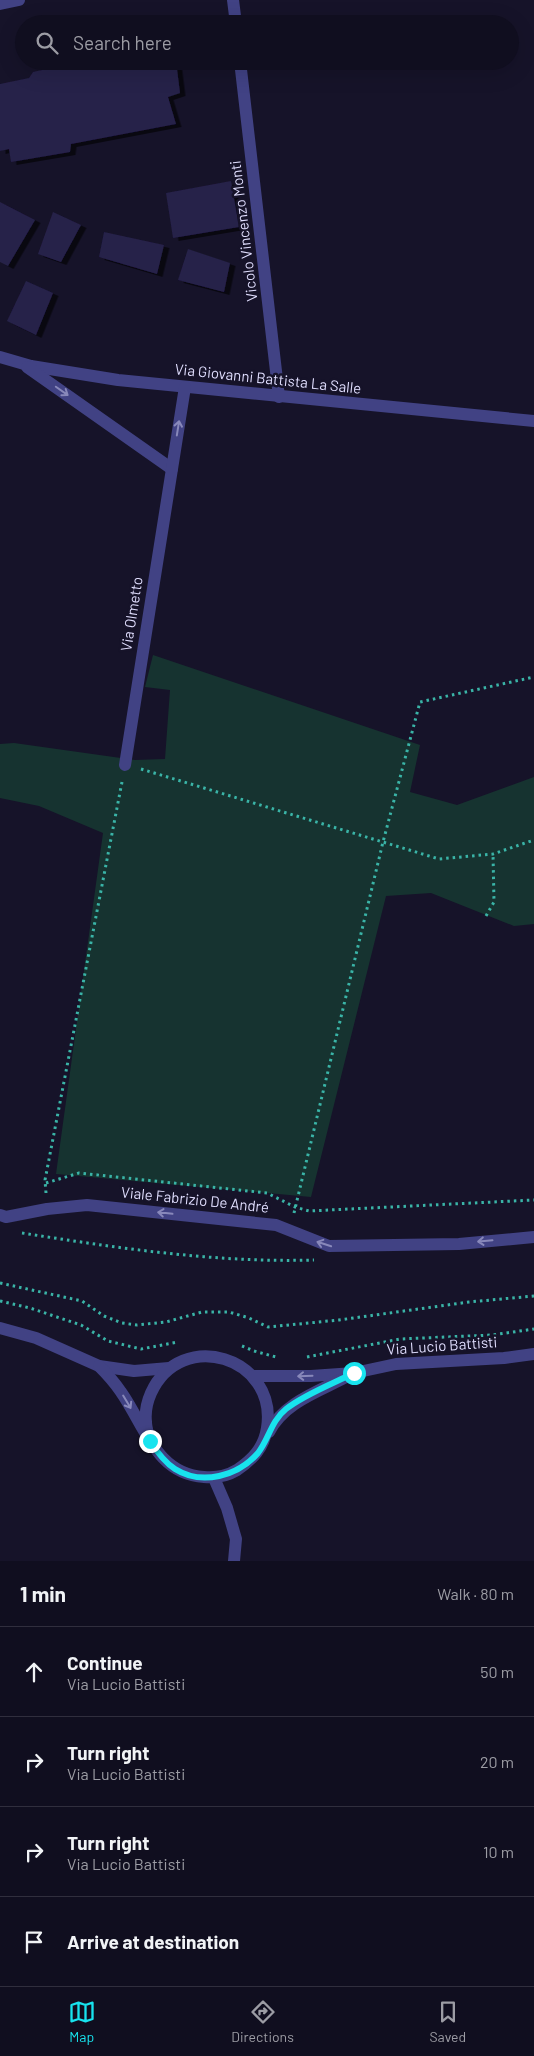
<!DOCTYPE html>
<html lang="en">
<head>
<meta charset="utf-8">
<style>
  :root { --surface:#100e1f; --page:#191728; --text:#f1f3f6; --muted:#9c9ca4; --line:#302e3d; --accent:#18e3ee }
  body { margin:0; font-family:Barlow,sans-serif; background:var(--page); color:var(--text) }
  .stop { position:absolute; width:15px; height:15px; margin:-11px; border:4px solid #18e3ee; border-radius:50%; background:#fff }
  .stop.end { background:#18e3ee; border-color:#fff; box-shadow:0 1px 5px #0008 }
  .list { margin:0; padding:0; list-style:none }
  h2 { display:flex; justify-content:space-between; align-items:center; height:65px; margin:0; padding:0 20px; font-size:21px }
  h2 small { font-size:16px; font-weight:400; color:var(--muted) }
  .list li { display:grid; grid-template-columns:32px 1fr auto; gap:15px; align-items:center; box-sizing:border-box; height:90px; padding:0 20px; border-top:1px solid var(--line) }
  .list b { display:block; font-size:19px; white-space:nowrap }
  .list p { margin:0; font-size:16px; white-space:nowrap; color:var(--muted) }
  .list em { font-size:16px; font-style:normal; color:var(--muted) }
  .icon { flex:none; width:28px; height:28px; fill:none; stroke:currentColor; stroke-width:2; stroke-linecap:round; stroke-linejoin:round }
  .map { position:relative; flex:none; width:534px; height:1561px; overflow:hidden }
  .search { position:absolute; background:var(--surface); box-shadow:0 5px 20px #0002; left:15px; right:15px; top:15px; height:55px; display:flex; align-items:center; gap:12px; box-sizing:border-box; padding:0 18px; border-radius:28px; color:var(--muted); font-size:19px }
  .sheet { height:425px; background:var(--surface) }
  nav { display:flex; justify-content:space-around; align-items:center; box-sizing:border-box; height:70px; border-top:1px solid var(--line); background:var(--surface); font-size:14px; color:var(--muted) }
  nav a { display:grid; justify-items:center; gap:2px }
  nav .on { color:var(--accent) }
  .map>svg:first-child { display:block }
  .green { fill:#163330 }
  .building { fill:#262049; filter:url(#shadow) }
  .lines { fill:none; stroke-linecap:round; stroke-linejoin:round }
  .path { stroke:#3ab4a7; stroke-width:3; stroke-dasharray:2.5 4; stroke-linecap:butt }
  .minor { stroke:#414284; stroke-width:12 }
  .oneway { stroke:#8888ba }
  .route { stroke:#18e3ee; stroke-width:6 }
  .labels { text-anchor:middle; stroke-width:5; stroke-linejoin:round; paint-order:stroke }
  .street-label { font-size:15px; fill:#dfddfd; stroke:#161329 }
</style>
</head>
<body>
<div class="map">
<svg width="534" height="1561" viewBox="0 0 534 1561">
  <defs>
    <filter id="shadow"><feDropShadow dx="5.5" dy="3" stdDeviation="0" flood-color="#0009"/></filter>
  </defs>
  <rect width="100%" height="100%" fill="#161329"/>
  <path class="green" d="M 153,655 L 420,745 L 410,792 L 457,805 L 534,777 L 534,924 L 514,926 L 431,893 L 386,896 L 311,1197 L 56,1174 L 103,833 L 39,806 L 0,798 L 0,744 L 14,743 L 135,760 L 165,759 L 170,690 L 145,687 Z"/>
  <g class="building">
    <path d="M 82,61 L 176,61 L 180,93 L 168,97 L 176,124 L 71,144 L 70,152 L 11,162 L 9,149 L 0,151 L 0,84 L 29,78 L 33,72 Z"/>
    <path d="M 231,181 L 239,227 L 173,238 L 166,193 Z"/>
    <path d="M 0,202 L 35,220 L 8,266 L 0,262 Z"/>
    <path d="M 53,212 L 81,225 L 61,262 L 38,254 Z"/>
    <path d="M 104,232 L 164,245 L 157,274 L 99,257 Z"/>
    <path d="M 188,249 L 230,263 L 224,292 L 178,280 Z"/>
    <path d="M 26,281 L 53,293 L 36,335 L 7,321 Z"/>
  </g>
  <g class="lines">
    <g class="path">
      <path d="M 141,769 L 439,859 L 493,854 L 534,840"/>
      <path d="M 486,916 L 494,902 L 493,854"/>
      <path d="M 46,1183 L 79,1173 L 267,1193 L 295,1207 L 309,1211 L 534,1200"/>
      <path d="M 46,1193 L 45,1180 L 122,782"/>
      <path d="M 294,1213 L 383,842 L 420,702 L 534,677"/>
      <path d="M 22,1233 C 118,1248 216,1263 314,1260"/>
      <path d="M 0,1283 L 82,1301 L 104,1316 L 122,1323 L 137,1325 L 166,1322 L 202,1312 L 229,1312 L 249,1318 L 268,1327 L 339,1320 L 469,1302 L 534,1296"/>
      <path d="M 0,1301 L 30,1308 L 81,1325 L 108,1341 L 141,1349 L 178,1342"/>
      <path d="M 242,1346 L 254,1351 L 276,1357"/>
      <path d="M 307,1357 L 400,1339 L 492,1335 L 534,1329"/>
    </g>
    <g class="minor">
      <path d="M 233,0 L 236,24"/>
      <path d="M 0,4 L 19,0"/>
      <path d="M 240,61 L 279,397"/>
      <path d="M 0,357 L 31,366 L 118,380 L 534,421"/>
      <path d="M 27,367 L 172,469"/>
      <path d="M 125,765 L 185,387"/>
      <path d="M 0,1215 L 6,1217 L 47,1209 L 87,1205 L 276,1225 L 329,1246 L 459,1244 L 534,1237"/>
      <path d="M 0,1328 L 36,1338 L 99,1366 L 134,1371 L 169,1368"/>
      <path d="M 99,1366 C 107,1374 115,1383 121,1392 C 145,1426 156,1474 204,1477 C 215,1478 227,1476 237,1470 C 252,1460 264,1448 267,1428 C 278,1357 181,1327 151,1393 C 147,1402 145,1413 146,1422 C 146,1429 149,1435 150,1441"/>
      <path d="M 253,1376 L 311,1376 L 354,1373 L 396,1364 L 504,1358 L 534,1354"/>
      <path d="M 269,1432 C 284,1402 320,1391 348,1376"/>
      <path d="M 214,1478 L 227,1508 L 236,1539 L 234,1561"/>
    </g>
  </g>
  <defs><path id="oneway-shaft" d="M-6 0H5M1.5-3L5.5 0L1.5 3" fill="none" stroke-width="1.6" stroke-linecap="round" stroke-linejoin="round" transform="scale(1.25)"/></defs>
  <g class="oneway">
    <use href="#oneway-shaft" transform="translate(62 391) rotate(35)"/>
    <use href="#oneway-shaft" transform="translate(178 428) rotate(-81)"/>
    <use href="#oneway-shaft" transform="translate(165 1213) rotate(-174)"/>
    <use href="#oneway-shaft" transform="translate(485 1241) rotate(175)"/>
    <use href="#oneway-shaft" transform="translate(324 1244) rotate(-162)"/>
    <use href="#oneway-shaft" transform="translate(305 1376) rotate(178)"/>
    <use href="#oneway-shaft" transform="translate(127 1402) rotate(59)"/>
  </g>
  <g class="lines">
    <path class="route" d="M 150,1441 C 157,1452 164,1462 175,1469 C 202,1486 238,1476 258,1453 C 269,1439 271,1421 286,1409 C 303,1395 334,1383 354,1373"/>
  </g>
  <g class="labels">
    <g class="street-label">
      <text transform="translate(244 231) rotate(-97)" y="5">Vicolo Vincenzo Monti</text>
      <text transform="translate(268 379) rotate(6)" y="5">Via Giovanni Battista La Salle</text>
      <text transform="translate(132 614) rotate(-81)" y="5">Via Olmetto</text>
      <text transform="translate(195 1200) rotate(6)" y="5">Viale Fabrizio De André</text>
      <text transform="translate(442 1346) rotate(-4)" y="5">Via Lucio Battisti</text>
    </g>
  </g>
</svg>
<div class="stop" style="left:354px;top:1373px"></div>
<div class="stop end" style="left:150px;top:1441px"></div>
<div class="search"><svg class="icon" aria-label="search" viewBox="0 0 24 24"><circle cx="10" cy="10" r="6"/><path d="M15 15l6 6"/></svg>Search here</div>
</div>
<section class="sheet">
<h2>1 min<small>Walk · 80 m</small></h2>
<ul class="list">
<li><svg class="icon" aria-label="ahead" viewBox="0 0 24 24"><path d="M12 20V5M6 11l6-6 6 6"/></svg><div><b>Continue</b><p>Via Lucio Battisti</p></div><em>50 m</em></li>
<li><svg class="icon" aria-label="right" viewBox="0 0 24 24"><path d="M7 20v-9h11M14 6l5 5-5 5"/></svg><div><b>Turn right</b><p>Via Lucio Battisti</p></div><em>20 m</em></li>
<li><svg class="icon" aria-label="right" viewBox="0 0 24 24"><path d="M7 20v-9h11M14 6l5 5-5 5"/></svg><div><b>Turn right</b><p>Via Lucio Battisti</p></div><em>10 m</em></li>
<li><svg class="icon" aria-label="arrive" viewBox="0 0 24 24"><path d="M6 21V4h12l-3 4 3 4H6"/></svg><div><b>Arrive at destination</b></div></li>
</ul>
</section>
<nav>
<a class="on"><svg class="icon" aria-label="map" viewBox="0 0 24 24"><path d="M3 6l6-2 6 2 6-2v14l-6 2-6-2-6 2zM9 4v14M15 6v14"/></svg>Map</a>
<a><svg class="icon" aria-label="directions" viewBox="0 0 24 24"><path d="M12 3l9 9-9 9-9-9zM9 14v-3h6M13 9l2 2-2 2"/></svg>Directions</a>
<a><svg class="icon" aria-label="saved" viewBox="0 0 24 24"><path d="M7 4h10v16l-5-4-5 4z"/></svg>Saved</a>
</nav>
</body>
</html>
